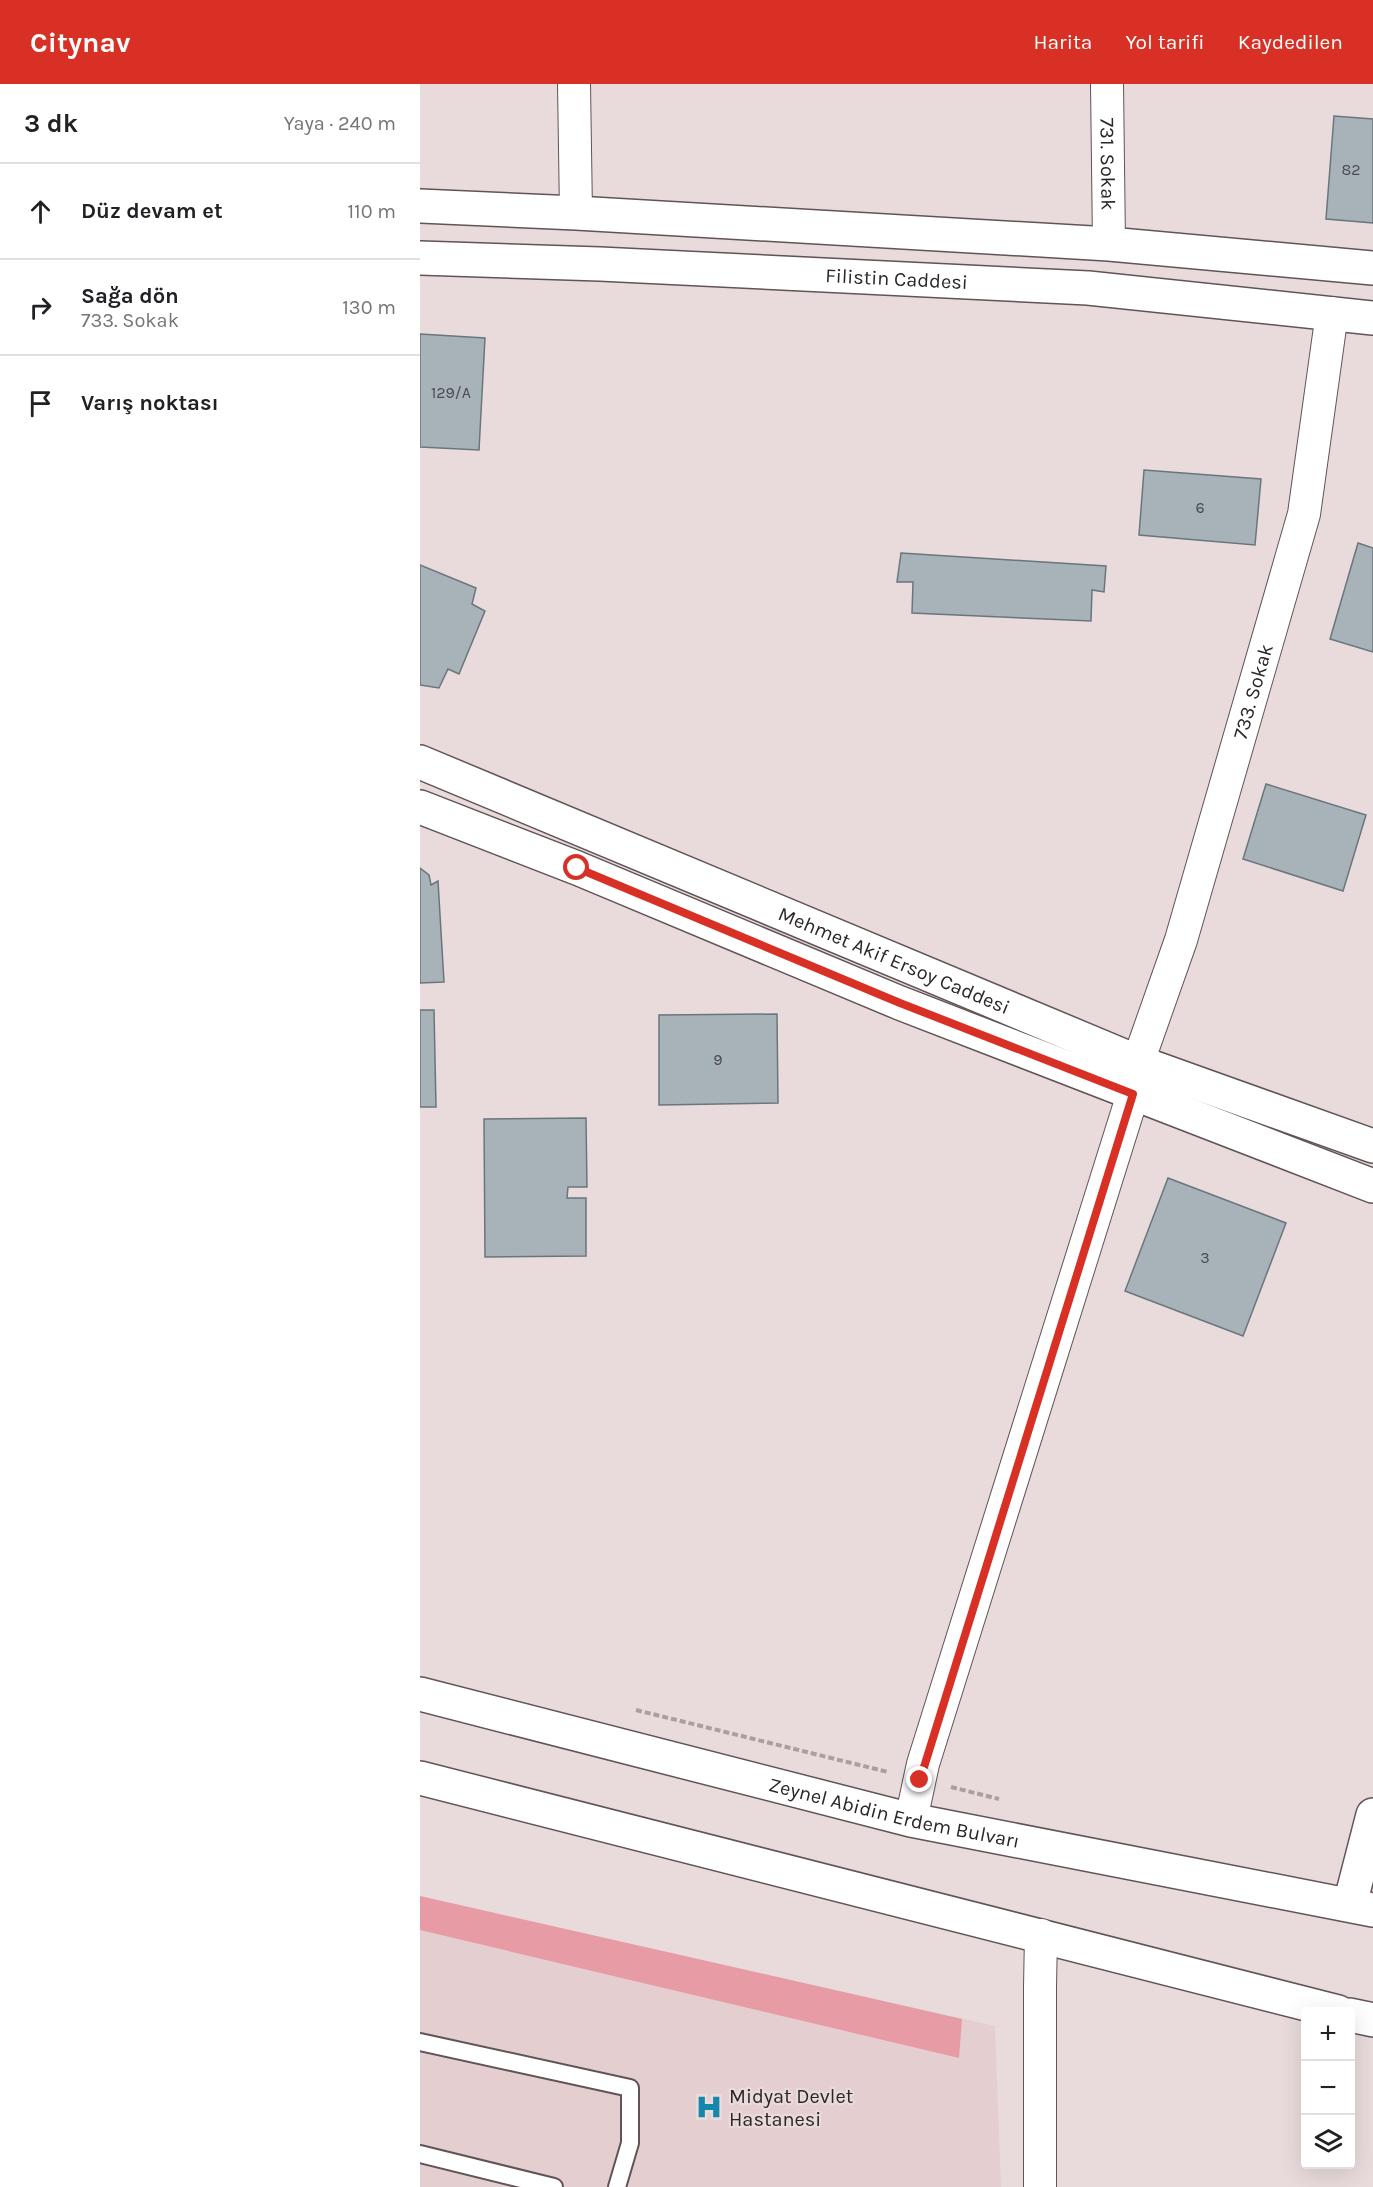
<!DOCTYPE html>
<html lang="tr">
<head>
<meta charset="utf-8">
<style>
  :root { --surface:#fff; --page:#f6f6f6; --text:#202124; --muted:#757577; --line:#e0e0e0; --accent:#d93025 }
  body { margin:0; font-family:Karla,sans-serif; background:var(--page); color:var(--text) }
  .controls { position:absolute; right:18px; bottom:18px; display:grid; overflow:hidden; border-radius:6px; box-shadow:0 6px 24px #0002 }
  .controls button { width:54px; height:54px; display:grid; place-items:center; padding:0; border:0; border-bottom:2px solid var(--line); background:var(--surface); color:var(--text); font:30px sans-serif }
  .stop { position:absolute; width:18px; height:18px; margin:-14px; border:4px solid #d93025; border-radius:50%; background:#fff }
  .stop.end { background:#d93025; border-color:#fff; box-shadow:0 2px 6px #0008 }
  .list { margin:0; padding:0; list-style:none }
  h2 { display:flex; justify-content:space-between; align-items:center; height:78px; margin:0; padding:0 24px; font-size:26px }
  h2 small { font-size:20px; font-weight:400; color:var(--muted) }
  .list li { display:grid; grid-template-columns:39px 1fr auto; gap:18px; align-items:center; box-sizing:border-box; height:96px; padding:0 24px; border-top:2px solid var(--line) }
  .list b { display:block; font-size:22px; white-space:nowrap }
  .list p { margin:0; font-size:20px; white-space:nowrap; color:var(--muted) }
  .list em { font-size:20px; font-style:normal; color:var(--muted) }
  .icon { flex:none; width:33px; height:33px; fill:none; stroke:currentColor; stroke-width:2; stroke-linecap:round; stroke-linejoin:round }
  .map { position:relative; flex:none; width:953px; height:2103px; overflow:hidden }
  header { display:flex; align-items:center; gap:36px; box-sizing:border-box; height:84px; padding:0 30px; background:var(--accent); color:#fff }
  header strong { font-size:28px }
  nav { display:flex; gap:33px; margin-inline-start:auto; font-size:21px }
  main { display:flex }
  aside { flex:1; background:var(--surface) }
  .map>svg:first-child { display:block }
  .built { fill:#e5ced0 }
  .green { fill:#e79ba5 }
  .building { fill:#a7b3b9; stroke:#6a767b; stroke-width:1.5 }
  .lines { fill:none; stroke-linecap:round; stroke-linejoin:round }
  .lane-casing { stroke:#605455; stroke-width:20 }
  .street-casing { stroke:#605455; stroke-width:34 }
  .secondary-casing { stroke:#605455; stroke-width:36 }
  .path { stroke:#aa9f9f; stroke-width:4; stroke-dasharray:6 3; stroke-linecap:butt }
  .lane { stroke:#fff; stroke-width:16 }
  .street { stroke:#fff; stroke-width:32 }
  .secondary { stroke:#fff; stroke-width:33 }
  .route { stroke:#d93025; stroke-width:8 }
  .labels { text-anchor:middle; stroke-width:4.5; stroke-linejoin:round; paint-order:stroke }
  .number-label { font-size:16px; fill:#4b4a4c }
  .street-label { font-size:20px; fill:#2c2727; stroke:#e9dbdc }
  .poi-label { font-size:20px; fill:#2c2727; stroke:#e9dbdc; text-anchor:start }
</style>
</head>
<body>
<header>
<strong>Citynav</strong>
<nav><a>Harita</a><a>Yol tarifi</a><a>Kaydedilen</a></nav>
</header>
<main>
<aside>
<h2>3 dk<small>Yaya · 240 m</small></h2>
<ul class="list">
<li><svg class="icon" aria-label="ahead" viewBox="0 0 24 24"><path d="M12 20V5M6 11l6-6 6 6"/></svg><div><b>Düz devam et</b></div><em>110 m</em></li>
<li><svg class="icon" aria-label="right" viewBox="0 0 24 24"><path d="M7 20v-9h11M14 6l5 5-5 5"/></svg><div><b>Sağa dön</b><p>733. Sokak</p></div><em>130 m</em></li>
<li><svg class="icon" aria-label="arrive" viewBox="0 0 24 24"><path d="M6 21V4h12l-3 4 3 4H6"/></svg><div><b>Varış noktası</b></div></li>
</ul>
</aside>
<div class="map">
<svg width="953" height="2103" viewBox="0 0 953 2103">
  <rect width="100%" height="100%" fill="#e9dbdc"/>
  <path class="built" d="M 0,1812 L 575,1942 L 581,2103 L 0,2103 Z"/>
  <path class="green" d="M 0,1812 L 542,1935 L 539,1974 L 0,1846 Z"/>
  <g class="building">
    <path d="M 914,32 L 953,35 L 953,139 L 906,135 Z"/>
    <path d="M 0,250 L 65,254 L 59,366 L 0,363 Z"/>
    <path d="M 724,386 L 841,395 L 835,461 L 719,451 Z"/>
    <path d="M 938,459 L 953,464 L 953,568 L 910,555 Z"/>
    <path d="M 481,469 L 686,482 L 684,508 L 672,506 L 671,537 L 492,529 L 493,498 L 477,498 Z"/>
    <path d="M 0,481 L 56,504 L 52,520 L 65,527 L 39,590 L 28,585 L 19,604 L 0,601 Z"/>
    <path d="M 846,700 L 946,731 L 923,807 L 823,775 Z"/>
    <path d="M 0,784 L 9,791 L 11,801 L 18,797 L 24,898 L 0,899 Z"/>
    <path d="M 0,926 L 14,926 L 16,1023 L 0,1023 Z"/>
    <path d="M 357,930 L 358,1019 L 239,1021 L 239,931 Z"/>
    <path d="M 166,1034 L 167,1103 L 148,1103 L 147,1114 L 166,1114 L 166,1172 L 65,1173 L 64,1035 Z"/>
    <path d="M 748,1094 L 866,1139 L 823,1252 L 705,1207 Z"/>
  </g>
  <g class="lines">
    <g class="lane-casing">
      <g id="lane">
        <path d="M 0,1958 L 210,2004 L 210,2059 L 197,2103"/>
        <path d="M 0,2070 L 134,2103"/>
      </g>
    </g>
    <g class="street-casing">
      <g id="street">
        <path d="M 154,0 L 156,129"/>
        <path id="s1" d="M 687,0 L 689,160"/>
        <path id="s2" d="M 718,978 L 761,856 L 884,430 L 912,229"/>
        <path d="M 491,1736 L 503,1680 L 713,1010"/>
        <path d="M 620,2103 L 620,1903 L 621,1851"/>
      </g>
    </g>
    <g class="secondary-casing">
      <g id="secondary">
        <path d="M 0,122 L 156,129 L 689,160 L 953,184"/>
        <path id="s3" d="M 0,174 L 180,180 L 668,204 L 953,234"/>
        <path id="s4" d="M 0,678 L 718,978 L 953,1062"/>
        <path d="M 0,723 L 157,784 L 480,919 L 953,1102"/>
        <path id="s5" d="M 0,1610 L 491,1736 L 953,1826"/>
        <path d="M 0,1694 L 918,1928"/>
        <path d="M 930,1820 L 953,1731"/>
        <path d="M 930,1931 L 953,1936"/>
      </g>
    </g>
    <g class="path">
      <path d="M 216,1626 L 468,1688"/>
      <path d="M 531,1703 L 579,1715"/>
    </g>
    <use href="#lane" class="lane"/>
    <use href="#street" class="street"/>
    <use href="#secondary" class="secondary"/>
  </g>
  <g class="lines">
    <path class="route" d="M 157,784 L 480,919 L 713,1010 L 500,1696"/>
  </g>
  <defs>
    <g id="hospital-bare" transform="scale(2.07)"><path d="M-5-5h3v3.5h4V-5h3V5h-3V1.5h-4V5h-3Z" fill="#1388ac" stroke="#e9dbdc" stroke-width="2.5" paint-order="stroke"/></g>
  </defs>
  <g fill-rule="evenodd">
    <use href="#hospital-bare" x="289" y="2023"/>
  </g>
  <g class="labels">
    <g class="number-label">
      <text x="931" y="91">82</text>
      <text x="31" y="314">129/A</text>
      <text x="780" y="429">6</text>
      <text x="298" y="981">9</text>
      <text x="785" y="1179">3</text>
    </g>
    <g class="street-label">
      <text dy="7" stroke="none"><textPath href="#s1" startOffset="80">731. Sokak</textPath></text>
      <text dy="7" stroke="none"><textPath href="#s3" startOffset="477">Filistin Caddesi</textPath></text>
      <text dy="7" stroke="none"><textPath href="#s2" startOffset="388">733. Sokak</textPath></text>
      <text dy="7" stroke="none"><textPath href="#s4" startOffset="514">Mehmet Akif Ersoy Caddesi</textPath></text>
      <text dy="7" stroke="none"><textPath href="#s5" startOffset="489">Zeynel Abidin Erdem Bulvarı</textPath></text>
    </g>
    <g class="poi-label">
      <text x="309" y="2019">Midyat Devlet<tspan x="309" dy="23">Hastanesi</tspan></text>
    </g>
  </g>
</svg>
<div class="controls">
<button>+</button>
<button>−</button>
<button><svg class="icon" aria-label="layers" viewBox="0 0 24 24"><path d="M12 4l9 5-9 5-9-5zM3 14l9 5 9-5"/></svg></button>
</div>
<div class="stop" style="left:157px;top:784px"></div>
<div class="stop end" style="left:500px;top:1696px"></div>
</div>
</main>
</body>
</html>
